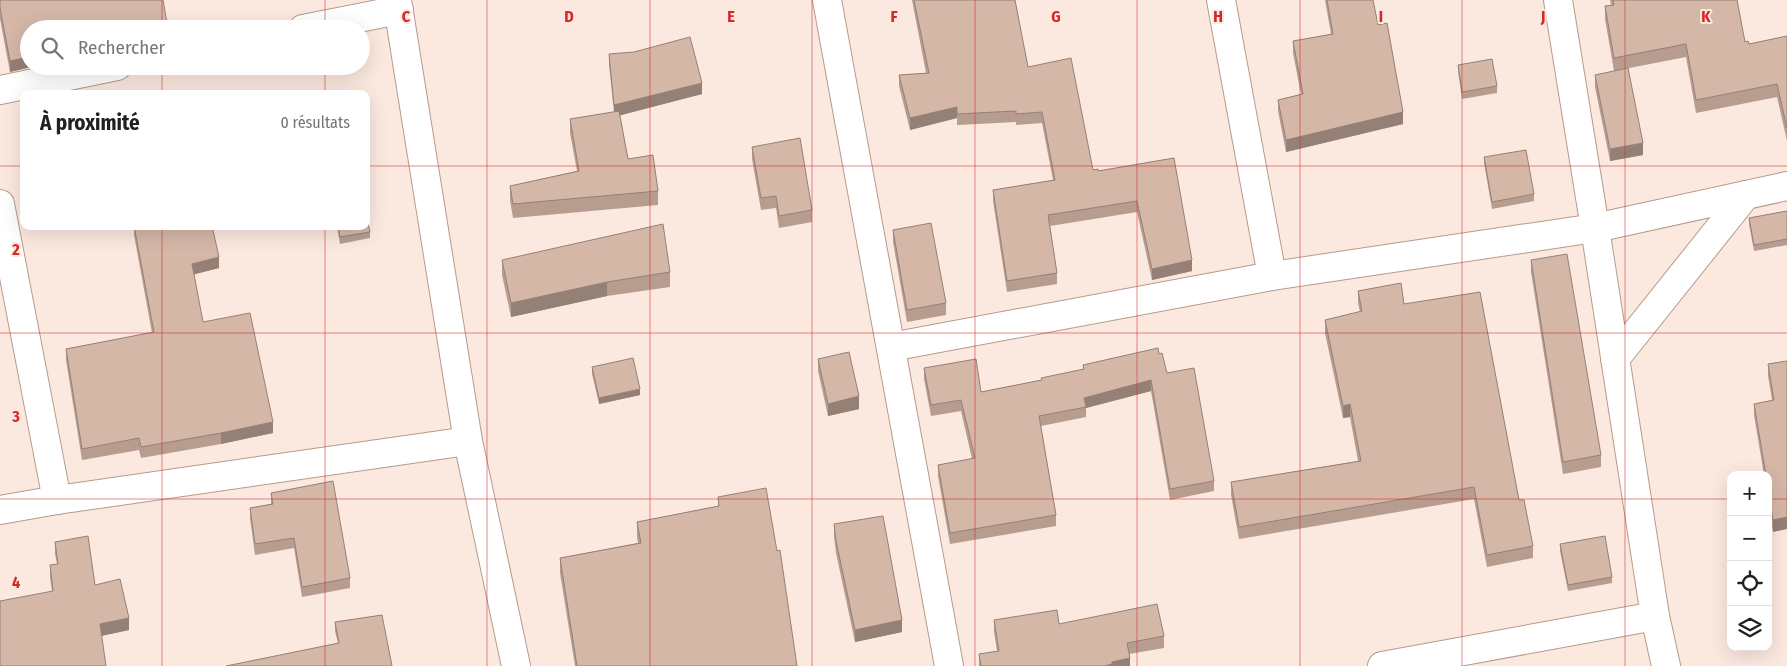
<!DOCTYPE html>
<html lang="fr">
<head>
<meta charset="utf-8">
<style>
  :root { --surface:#fff; --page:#f6f6f6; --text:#202124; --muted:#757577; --line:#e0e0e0 }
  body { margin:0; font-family:"Fira Sans Condensed",sans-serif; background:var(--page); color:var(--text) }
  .controls { position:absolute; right:15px; bottom:15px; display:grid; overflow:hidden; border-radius:10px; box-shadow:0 5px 20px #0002 }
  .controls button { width:45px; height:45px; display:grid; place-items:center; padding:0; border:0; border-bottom:1px solid var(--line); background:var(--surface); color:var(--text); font:25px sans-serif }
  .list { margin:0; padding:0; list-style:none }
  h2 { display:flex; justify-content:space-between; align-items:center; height:65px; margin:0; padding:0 20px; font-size:21px }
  h2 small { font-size:16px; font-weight:400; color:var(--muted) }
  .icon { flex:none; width:28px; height:28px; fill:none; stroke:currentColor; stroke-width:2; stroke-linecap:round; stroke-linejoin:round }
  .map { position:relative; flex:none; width:1787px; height:666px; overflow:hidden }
  .search { position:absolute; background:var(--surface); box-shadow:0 5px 20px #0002; left:20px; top:20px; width:350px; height:55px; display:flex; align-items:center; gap:12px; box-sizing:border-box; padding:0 18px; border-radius:28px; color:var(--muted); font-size:19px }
  .panel { position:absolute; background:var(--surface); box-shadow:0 5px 20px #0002; left:20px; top:90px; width:350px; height:140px; border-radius:10px }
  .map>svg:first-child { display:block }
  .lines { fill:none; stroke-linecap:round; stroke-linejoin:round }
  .street-casing { stroke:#b89a8c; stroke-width:30 }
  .street { stroke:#fff; stroke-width:28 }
  .wall { fill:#b79d90 }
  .shaded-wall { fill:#958076 }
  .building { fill:#d5b7a8; stroke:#958076 }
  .grid { fill:none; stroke:#d62828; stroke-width:1; stroke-opacity:0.55 }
  .grid-label { font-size:16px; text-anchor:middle; font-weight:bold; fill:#d62828; stroke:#fbe8df; stroke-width:4; stroke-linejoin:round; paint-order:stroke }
</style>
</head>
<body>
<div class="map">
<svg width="1787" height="666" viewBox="0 0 1787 666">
  <rect width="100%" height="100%" fill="#fbe8df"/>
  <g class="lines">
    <g class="street-casing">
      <g id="street">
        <path d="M 397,0 L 468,441 L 516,666"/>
        <path d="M 827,0 L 949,666"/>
        <path d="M 1221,0 L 1272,276"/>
        <path d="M 1558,0 L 1595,228 L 1655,616 L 1666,666"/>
        <path d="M 303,29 L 399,10"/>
        <path d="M 0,90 L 117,66"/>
        <path d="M 0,204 L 57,500"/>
        <path d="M 891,347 L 1272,276 L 1595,228 L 1787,186"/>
        <path d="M 1615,359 L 1746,195"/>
        <path d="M 0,510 L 57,500 L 468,441"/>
        <path d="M 1382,666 L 1655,616"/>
      </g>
    </g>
    <use href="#street" class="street"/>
  </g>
  <g class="wall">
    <path d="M 0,0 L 29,29 L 29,66 L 35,66 L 10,72 L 0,19 Z"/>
    <path d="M 912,0 L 1015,0 L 1028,67 L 1093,170 L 1098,171 L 1174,158 L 1192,271 L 1152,280 L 1137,212 L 1050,226 L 1057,273 L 1057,284 L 1007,292 L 993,201 L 993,190 L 1053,180 L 1042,123 L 1016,125 L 1016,122 L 957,125 L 957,118 L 910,130 L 899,86 L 899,75 L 926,73 Z"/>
    <path d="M 1325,0 L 1373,0 L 1378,25 L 1403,124 L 1286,152 L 1278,111 L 1278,100 L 1301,94 L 1293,53 L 1293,41 L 1331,34 Z"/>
    <path d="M 1610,0 L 1737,0 L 1745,42 L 1749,44 L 1787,36 L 1787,141 L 1777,97 L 1696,113 L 1686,57 L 1614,71 L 1605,19 L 1605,6 L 1611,5 Z"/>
    <path d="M 609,54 L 702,94 L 620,115 L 628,159 L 658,191 L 658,205 L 513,218 L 510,200 L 510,186 L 577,171 L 570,133 L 570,119 L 614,112 L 609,65 Z"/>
    <path d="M 1458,65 L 1497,86 L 1497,93 L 1462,99 L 1458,71 Z"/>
    <path d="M 1595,75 L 1643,155 L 1610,161 L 1595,87 Z"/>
    <path d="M 752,147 L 812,210 L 812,222 L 779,228 L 776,208 L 761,210 L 752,159 Z"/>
    <path d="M 1484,157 L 1534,194 L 1534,201 L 1492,209 L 1484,163 Z"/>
    <path d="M 1787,211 L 1787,245 L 1754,251 L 1749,224 L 1749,218 Z"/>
    <path d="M 134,226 L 212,226 L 219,268 L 194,274 L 203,322 L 273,433 L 221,444 L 141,458 L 139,450 L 82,460 L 66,360 L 66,349 L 152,333 L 134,235 Z"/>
    <path d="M 337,226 L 366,226 L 370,232 L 370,238 L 340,244 Z"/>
    <path d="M 893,230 L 946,303 L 946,315 L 907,322 L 893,242 Z"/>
    <path d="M 502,260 L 670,272 L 670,287 L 607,296 L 511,317 L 502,275 Z"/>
    <path d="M 1531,260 L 1601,455 L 1601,467 L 1563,474 L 1531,272 Z"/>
    <path d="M 1358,291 L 1404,304 L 1519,500 L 1533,546 L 1533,558 L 1487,567 L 1474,499 L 1239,539 L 1231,495 L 1231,482 L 1358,461 L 1350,417 L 1343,418 L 1325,333 L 1325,320 L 1360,312 L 1358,303 Z"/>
    <path d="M 1159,354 L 1167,373 L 1214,481 L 1214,491 L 1170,500 L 1151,391 L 1086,408 L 1086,417 L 1041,426 L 1056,515 L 1056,526 L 950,544 L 938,476 L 938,465 L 972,459 L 961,411 L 931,416 L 924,379 L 924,368 L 981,392 L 1041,380 L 1083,369 L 1083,365 Z"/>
    <path d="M 818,359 L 859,409 L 828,416 L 818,371 Z"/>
    <path d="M 1787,361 L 1773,532 L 1768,503 L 1768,475 L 1764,475 L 1754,415 L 1754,404 L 1772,400 L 1768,376 L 1768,364 Z"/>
    <path d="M 592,367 L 640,395 L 599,404 L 592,374 Z"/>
    <path d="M 271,493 L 350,578 L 350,588 L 302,597 L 294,548 L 255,555 L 250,518 L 250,508 L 271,504 Z"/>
    <path d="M 718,497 L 797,666 L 575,666 L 560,573 L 560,558 L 638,543 L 637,537 L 637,522 L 718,506 Z"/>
    <path d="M 834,524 L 902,632 L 855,642 L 836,553 L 834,536 Z"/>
    <path d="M 55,542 L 95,585 L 129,630 L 102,636 L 52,591 L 50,577 L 50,565 L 57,564 L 55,554 Z"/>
    <path d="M 1560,544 L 1612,577 L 1612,583 L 1568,591 L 1560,551 Z"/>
    <path d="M 994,620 L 1059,624 L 1164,636 L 1164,648 L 1129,654 L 1130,666 L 979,666 L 979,654 L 997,651 L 994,632 Z"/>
    <path d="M 335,622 L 392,666 L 238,664 L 338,643 L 335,631 Z"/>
  </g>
  <g class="shaded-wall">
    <path d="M 29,57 L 29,66 L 35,66 L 10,72 L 10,61 Z"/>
    <path d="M 702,83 L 702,94 L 614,117 L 614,105 Z"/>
    <path d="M 957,107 L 957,118 L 910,130 L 910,118 Z"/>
    <path d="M 1403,112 L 1403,124 L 1286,152 L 1286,140 Z"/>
    <path d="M 1643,143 L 1643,155 L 1610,161 L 1610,149 Z"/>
    <path d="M 219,257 L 219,268 L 192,275 L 192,264 Z"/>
    <path d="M 1192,260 L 1192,271 L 1152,280 L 1152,269 Z"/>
    <path d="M 607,282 L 607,296 L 511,317 L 511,303 Z"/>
    <path d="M 1151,380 L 1151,391 L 1086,408 L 1084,398 Z"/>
    <path d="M 640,389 L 640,395 L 599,404 L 599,398 Z"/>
    <path d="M 859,396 L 859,409 L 828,416 L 828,404 Z"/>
    <path d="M 1350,404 L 1350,417 L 1343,418 L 1343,406 Z"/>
    <path d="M 273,422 L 273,433 L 221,444 L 221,433 Z"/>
    <path d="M 1787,517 L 1787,529 L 1773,532 L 1773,520 Z"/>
    <path d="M 129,618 L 129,630 L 100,636 L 100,624 Z"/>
    <path d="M 902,620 L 902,632 L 855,642 L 855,630 Z"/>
    <path d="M 1130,658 L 1130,666 L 1104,666 L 1112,662 Z"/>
  </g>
  <g class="building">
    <path d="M 0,0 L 163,0 L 168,29 L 29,29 L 29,57 L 10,61 L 0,8 Z"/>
    <path d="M 914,0 L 1015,0 L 1028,67 L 1071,58 L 1093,170 L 1098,169 L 1098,171 L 1174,158 L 1192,260 L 1152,269 L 1137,201 L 1048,215 L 1057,273 L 1007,281 L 993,190 L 1055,180 L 1042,112 L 1016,114 L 1016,111 L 957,114 L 957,107 L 910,118 L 899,75 L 929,73 Z"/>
    <path d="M 1327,0 L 1373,0 L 1378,25 L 1387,23 L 1403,112 L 1286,140 L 1278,100 L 1303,94 L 1293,41 L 1333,34 Z"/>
    <path d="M 1613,0 L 1737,0 L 1745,42 L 1748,41 L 1749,44 L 1787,36 L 1787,128 L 1777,84 L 1696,100 L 1686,44 L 1614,58 L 1605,6 L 1614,5 Z"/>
    <path d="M 690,37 L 702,83 L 614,105 L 609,54 L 634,52 Z"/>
    <path d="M 1492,59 L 1497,86 L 1462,92 L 1458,65 Z"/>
    <path d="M 1628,68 L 1643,143 L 1610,149 L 1595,75 Z"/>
    <path d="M 619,111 L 628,159 L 653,155 L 658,191 L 513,204 L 510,186 L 579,171 L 570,119 Z"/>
    <path d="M 800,138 L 812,210 L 779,216 L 776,196 L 761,198 L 752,147 Z"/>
    <path d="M 1526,150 L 1534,194 L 1492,202 L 1484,157 Z"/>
    <path d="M 1787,211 L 1787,239 L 1754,245 L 1749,218 Z"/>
    <path d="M 366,215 L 370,232 L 340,237 L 338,226 L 366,226 Z"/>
    <path d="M 931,223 L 946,303 L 907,310 L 893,230 Z"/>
    <path d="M 663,224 L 670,272 L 607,282 L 511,303 L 502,260 Z"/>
    <path d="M 134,226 L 212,226 L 219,257 L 192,264 L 203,322 L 250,313 L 273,422 L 221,433 L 141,447 L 139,438 L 82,449 L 66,349 L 154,332 Z"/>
    <path d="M 1567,254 L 1601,455 L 1563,462 L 1531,260 Z"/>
    <path d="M 1401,283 L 1404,304 L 1480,292 L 1519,500 L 1524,500 L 1533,546 L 1487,555 L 1474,487 L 1239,527 L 1231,482 L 1361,461 L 1350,404 L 1343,406 L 1325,320 L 1362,311 L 1358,291 Z"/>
    <path d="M 1158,348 L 1159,354 L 1162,353 L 1167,373 L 1194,368 L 1214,481 L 1170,489 L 1151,380 L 1084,398 L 1086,407 L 1039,416 L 1056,515 L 950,533 L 938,465 L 975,458 L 961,400 L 931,405 L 924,368 L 976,359 L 981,392 L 1042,380 L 1041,378 L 1084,369 L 1083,365 Z"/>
    <path d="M 849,352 L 859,396 L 828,404 L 818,359 Z"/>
    <path d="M 633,358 L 640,389 L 599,398 L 592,367 Z"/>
    <path d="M 1787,361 L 1787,517 L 1773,520 L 1768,491 L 1768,475 L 1766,475 L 1754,404 L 1774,400 L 1768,364 Z"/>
    <path d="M 333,481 L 350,578 L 302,587 L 294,538 L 255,544 L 250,508 L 273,504 L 271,493 Z"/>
    <path d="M 766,488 L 777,551 L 780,550 L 797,666 L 577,666 L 560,558 L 641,543 L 637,522 L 719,506 L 718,497 Z"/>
    <path d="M 883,516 L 902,620 L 855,630 L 836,541 L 834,524 Z"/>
    <path d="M 88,536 L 95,585 L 120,579 L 129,618 L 100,624 L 106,666 L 0,666 L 0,601 L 53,591 L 50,565 L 58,564 L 55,542 Z"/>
    <path d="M 1605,536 L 1612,577 L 1568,585 L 1560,544 Z"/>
    <path d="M 1157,604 L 1164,636 L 1127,643 L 1130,658 L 1112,662 L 1112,664 L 1104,666 L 981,666 L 979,654 L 999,651 L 994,620 L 1057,610 L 1059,624 Z"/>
    <path d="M 382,615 L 392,666 L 226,666 L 339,643 L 335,622 Z"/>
  </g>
  <path class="grid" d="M 162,0 L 162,29M 325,0 L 325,29M 487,0 L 487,666M 650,0 L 650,666M 812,0 L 812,666M 975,0 L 975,666M 1137,0 L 1137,666M 1300,0 L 1300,666M 1462,0 L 1462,666M 1625,0 L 1625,666M 162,66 L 162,94M 325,66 L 325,94M 0,166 L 24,166M 366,166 L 1787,166M 162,226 L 162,666M 325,226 L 325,666M 0,333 L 1787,333M 0,499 L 1731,499M 1768,499 L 1787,499"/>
  <g class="grid-label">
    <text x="406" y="22">C</text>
    <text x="569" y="22">D</text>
    <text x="731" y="22">E</text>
    <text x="894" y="22">F</text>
    <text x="1056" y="22">G</text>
    <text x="1218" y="22">H</text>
    <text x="1381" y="22">I</text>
    <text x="1543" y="22">J</text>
    <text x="1706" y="22">K</text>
    <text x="16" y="255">2</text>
    <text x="16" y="422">3</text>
    <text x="16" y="588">4</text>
  </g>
</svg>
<div class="controls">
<button>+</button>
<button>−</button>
<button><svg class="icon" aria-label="locate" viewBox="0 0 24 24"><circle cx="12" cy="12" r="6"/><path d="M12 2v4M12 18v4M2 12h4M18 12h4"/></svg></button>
<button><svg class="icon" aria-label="layers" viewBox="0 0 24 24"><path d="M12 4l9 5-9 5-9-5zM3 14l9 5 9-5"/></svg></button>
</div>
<div class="search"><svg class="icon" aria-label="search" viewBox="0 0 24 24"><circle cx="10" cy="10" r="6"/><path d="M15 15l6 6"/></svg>Rechercher</div>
<section class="panel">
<h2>À proximité<small>0 résultats</small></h2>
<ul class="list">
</ul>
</section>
</div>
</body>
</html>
